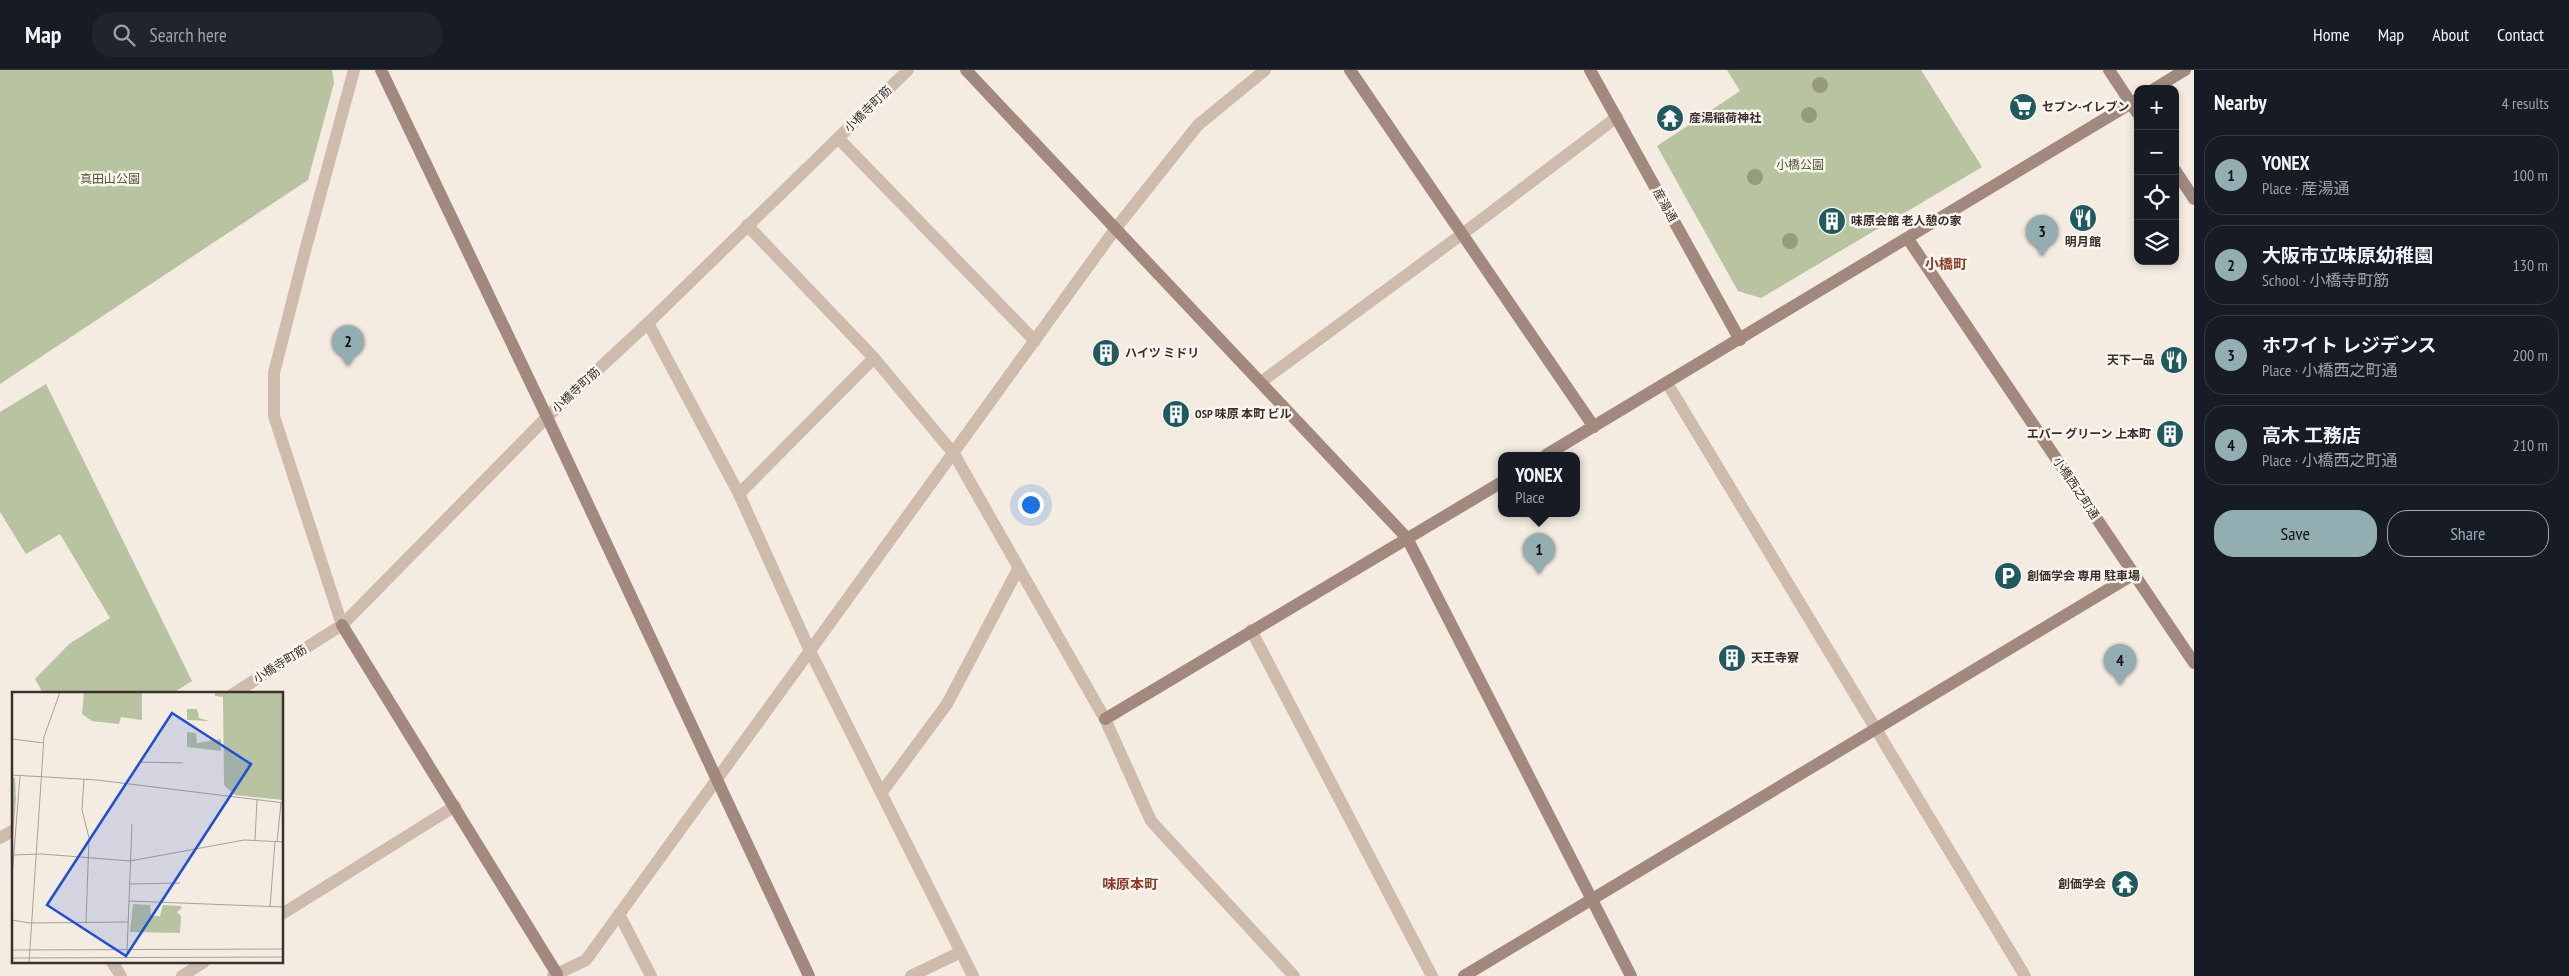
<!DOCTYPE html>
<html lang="en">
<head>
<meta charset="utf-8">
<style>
  :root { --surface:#171b24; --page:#20242c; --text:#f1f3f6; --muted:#9ea1a6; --line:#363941; --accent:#92aeb2 }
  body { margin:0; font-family:"PT Sans Narrow","Noto Sans JP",sans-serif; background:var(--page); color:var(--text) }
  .controls { position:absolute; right:15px; top:15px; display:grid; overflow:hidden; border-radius:10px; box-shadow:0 2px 8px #0003 }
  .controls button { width:45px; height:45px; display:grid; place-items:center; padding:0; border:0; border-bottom:1px solid var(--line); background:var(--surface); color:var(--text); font:25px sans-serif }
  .you { position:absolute; left:1030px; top:434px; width:18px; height:18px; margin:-12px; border:4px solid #fff; border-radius:50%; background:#1a73e8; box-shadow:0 0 0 8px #1a73e833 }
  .badge { display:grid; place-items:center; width:32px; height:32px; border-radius:50%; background:var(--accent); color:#111; font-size:16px; font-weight:700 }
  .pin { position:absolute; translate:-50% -41px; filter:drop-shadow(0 1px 2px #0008) }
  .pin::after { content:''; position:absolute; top:26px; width:18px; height:15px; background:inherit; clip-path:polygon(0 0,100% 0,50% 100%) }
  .popup { position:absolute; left:1498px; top:382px; width:82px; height:65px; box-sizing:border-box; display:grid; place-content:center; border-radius:10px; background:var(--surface); filter:drop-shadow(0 1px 4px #0005); font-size:16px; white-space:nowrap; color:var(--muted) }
  .popup b { font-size:19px; color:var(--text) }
  .popup::after { content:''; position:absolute; left:50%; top:100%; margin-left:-10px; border:10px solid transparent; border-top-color:var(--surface) }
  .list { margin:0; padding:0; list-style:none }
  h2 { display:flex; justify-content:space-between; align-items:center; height:65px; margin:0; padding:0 20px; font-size:21px }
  h2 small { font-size:16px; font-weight:400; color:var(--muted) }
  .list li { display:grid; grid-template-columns:32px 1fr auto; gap:15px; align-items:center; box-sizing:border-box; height:80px; margin:0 10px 10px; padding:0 10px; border:1px solid var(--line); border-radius:20px }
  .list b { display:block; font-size:19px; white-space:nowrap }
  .list p { margin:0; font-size:16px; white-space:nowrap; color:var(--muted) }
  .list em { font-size:16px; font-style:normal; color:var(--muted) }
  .actions { display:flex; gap:10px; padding:15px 20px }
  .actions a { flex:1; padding:11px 0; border:1px solid var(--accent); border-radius:20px; text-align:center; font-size:18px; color:var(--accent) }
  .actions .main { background:var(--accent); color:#111 }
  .icon { flex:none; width:28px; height:28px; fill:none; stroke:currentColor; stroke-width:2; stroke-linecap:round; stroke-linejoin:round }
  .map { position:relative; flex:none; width:2194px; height:906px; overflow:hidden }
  header { display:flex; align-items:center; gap:30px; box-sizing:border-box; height:70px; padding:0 25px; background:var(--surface); border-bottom:1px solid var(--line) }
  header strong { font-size:24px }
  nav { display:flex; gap:28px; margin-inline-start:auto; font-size:18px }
  .search { width:350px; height:45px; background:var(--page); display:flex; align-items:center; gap:12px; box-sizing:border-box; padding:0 18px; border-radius:20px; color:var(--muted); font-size:19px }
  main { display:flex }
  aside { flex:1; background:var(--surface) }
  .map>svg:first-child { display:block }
  .green { fill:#b8c4a0 }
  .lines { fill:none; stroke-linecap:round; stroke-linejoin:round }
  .street { stroke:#cdbbac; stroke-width:12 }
  .secondary { stroke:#a18a7d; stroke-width:12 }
  .tree { fill:#969b7f }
  .labels { text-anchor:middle; stroke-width:5; stroke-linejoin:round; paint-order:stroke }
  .poi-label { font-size:12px; font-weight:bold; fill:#3b302b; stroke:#fbf5ee; text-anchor:start }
  .street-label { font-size:12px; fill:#3b302b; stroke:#fbf5ee }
  .park-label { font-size:12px; fill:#4a5a2e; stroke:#fbf5ee }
  .neighbourhood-label { font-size:14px; font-weight:bold; fill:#8c3b22; stroke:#fbf5ee }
  .inset-road { fill:none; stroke:#aaa098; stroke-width:1 }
  .view { fill:#1d4ed8; fill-opacity:0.15; stroke:#1d4ed8; stroke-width:2.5 }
  .inset-edge { fill:none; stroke:#3b302b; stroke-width:2.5 }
</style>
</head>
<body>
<header>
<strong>Map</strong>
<div class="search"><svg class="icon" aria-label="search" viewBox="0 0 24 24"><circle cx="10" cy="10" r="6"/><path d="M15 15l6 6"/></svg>Search here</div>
<nav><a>Home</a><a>Map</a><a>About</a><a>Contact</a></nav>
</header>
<main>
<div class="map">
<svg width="2194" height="906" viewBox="0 0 2194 906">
  <rect width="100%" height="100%" fill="#f4ebe1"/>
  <g class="green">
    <path d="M 0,0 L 332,0 L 334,13 L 308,110 L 0,314 Z"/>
    <path d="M 1727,0 L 1921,0 L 1982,97 L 1761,228 L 1738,221 L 1657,76 L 1740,21 Z"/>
    <path d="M 46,314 L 192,611 L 173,623 L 43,623 L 35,609 L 69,574 L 110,548 L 60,464 L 26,484 L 0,442 L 0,342 Z"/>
  </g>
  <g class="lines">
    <g class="street">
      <path d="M 838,68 L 1035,271"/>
      <path d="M 747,155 L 874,288 L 954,384 L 1105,649 L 1151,751 L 1294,906"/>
      <path d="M 648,253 L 739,424 L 810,581 L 973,906"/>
      <path d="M 1261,312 L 1469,159 L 1617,47"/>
      <path d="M 1667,313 L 2025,906"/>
      <path d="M 739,424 L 874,288"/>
      <path d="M 342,555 L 274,346 L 274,303 L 305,181 L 354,0"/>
      <path d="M 1251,560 L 1432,906"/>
      <path d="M 233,624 L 342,555 L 547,347 L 648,253 L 908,0"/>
      <path d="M 882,722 L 947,634 L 1018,499"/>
      <path d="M 0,768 L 14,760"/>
      <path d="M 282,844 L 455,736"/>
      <path d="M 619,844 L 651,906"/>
      <path d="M 112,892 L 121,906"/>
      <path d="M 182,906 L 204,892"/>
      <path d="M 553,906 L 586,890 L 1116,158 L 1198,55 L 1265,0"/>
      <path d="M 911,906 L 961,882"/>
    </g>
    <g class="secondary">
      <path d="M 381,0 L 547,347 L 809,906"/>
      <path d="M 966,0 L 1407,468 L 1631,906"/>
      <path d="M 1350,0 L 1594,357"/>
      <path d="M 1590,0 L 1740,270"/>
      <path d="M 2109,0 L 2138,44"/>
      <path d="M 2154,19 L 2185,0"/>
      <path d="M 2175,100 L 2194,129"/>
      <path d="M 1908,169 L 2194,593"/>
      <path d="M 1546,385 L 2138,29"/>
      <path d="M 342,555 L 557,904"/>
      <path d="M 1105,649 L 1502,412"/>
      <path d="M 1464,906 L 2134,504"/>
    </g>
  </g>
  <g class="tree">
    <circle cx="1820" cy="15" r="8"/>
    <circle cx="1809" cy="45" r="8"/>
    <circle cx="1755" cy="107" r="8"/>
    <circle cx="1790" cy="171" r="8"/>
  </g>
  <defs>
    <g id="supermarket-disc" transform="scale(1.4375)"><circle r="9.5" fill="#1f5a5e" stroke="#fbf5ee"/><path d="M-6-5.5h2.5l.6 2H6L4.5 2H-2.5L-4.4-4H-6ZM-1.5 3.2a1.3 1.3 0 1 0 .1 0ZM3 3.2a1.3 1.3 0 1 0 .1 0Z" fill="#fff"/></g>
    <g id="temple-disc" transform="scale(1.4375)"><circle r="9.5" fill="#1f5a5e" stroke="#fbf5ee"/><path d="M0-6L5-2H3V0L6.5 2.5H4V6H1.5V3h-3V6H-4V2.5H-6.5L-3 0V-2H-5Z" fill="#fff"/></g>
    <g id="restaurant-disc" transform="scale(1.4375)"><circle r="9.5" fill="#1f5a5e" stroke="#fbf5ee"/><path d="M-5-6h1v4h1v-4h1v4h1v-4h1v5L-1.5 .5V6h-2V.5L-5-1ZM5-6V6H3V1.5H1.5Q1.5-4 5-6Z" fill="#fff"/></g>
    <g id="building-disc" transform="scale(1.4375)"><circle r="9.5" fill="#1f5a5e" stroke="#fbf5ee"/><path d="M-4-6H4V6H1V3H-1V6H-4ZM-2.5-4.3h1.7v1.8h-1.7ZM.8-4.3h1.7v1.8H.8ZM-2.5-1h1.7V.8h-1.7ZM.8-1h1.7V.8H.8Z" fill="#fff"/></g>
    <g id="parking-disc" transform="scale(1.4375)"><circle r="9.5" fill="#1f5a5e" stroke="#fbf5ee"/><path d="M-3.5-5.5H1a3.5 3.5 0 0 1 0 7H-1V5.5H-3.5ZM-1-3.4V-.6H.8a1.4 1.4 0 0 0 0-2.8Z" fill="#fff"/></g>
  </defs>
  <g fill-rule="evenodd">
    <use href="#supermarket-disc" x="2023" y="37"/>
    <use href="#temple-disc" x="1670" y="48"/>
    <use href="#restaurant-disc" x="2083" y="148"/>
    <use href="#building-disc" x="1832" y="151"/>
    <use href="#building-disc" x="1106" y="283"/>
    <use href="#restaurant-disc" x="2174" y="290"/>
    <use href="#building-disc" x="1176" y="344"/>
    <use href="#building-disc" x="2170" y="364"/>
    <use href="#parking-disc" x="2008" y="506"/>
    <use href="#building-disc" x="1732" y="588"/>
    <use href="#temple-disc" x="2125" y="814"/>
  </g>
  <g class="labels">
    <g class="poi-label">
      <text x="2042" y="41">セブン-イレブン</text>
      <text x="1689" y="52">産湯稲荷神社</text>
      <text x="1851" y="155">味原会館 老人憩の家</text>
      <text x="2083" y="176" text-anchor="middle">明月館</text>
      <text x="1125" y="287">ハイツ ミドリ</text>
      <text x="2155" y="294" text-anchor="end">天下一品</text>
      <text x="1195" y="348">OSP 味原 本町 ビル</text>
      <text x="2151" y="368" text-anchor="end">エバー グリーン 上本町</text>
      <text x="2027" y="510">創価学会 専用 駐車場</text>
      <text x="1751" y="592">天王寺寮</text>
      <text x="2106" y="818" text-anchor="end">創価学会</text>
    </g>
    <g class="street-label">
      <text transform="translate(868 39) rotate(-44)" y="4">小橋寺町筋</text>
      <text transform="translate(1665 135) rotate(61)" y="4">産湯通</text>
      <text transform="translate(576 320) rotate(-43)" y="4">小橋寺町筋</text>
      <text transform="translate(2076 418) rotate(56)" y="4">小橋西之町通</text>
      <text transform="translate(280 594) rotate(-32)" y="4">小橋寺町筋</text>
    </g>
    <g class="park-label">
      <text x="1800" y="99">小橋公園</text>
      <text x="110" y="113">真田山公園</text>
    </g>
    <g class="neighbourhood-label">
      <text x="1946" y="199">小橋町</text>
      <text x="1130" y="819">味原本町</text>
    </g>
  </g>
  <g transform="translate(12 622)">
    <rect width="271" height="271" fill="#f4ebe1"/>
    <path d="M 72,0 L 130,0 L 130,28 L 109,25 L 107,32 L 80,29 L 70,22 ZM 203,0 L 271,0 L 271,108 L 223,103 L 212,93 L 211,5 L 203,4 ZM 175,17 L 185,17 L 187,26 L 197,29 L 175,28 ZM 175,40 L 184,41 L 185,51 L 209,47 L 209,59 L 175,55 ZM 0,86 L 3,86 L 4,107 L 0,158 ZM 121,212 L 138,213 L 139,224 L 148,224 L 151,213 L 168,214 L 170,216 L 165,220 L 169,224 L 168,241 L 118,240 Z" fill="#b8c4a0"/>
    <path class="inset-road" d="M 0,47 L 32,51M 128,70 L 171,71M 0,83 L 85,88 L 272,111M 72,87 L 70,118 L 77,146 L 74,231M 243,148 L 245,108M 265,150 L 269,111M 0,163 L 30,162 L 118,169 L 232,148 L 272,150M 0,185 L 8,84M 117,192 L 168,191M 117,209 L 272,215M 258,215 L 263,150M 0,228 L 18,231 L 116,230M 0,258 L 272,257M 115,260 L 120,132M 0,266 L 272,265M 17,271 L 32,45 L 48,0"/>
    <path class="view" d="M 160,21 L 239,72 L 114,264 L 35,213 Z"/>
    <rect width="271" height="271" class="inset-edge"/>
  </g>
</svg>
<div class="controls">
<button>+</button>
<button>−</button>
<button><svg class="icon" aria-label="locate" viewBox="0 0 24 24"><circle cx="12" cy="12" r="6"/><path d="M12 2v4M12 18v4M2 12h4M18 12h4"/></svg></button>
<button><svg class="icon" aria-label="layers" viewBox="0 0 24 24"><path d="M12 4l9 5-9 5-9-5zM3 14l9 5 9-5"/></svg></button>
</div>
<div class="you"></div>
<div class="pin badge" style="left:1539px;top:504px">1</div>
<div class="popup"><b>YONEX</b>Place</div>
<div class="pin badge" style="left:348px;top:296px">2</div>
<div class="pin badge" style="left:2042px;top:186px">3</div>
<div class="pin badge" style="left:2120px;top:615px">4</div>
</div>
<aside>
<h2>Nearby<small>4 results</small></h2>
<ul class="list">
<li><span class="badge">1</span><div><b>YONEX</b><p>Place · 産湯通</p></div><em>100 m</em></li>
<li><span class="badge">2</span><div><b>大阪市立味原幼稚園</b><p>School · 小橋寺町筋</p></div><em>130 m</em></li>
<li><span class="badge">3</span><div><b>ホワイト レジデンス</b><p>Place · 小橋西之町通</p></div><em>200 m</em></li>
<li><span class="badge">4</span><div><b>高木 工務店</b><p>Place · 小橋西之町通</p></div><em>210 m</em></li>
</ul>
<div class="actions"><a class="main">Save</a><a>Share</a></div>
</aside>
</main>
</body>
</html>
